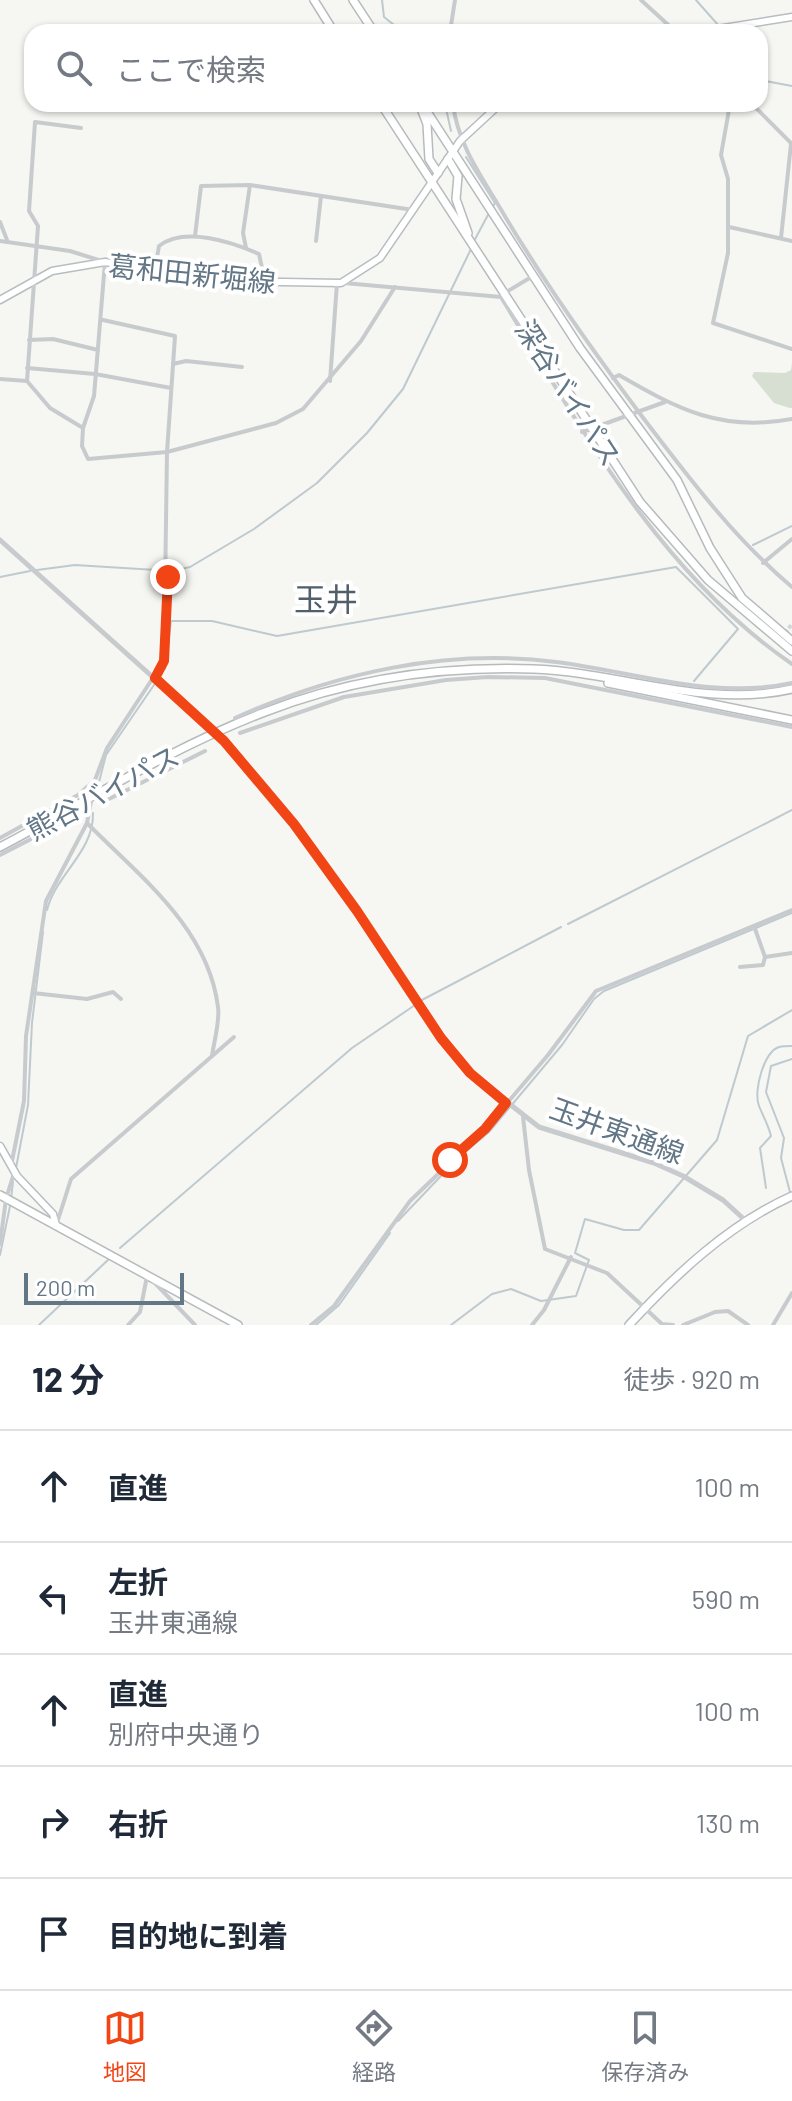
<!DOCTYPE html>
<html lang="ja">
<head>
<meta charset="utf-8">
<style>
  :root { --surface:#fff; --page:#f6f6f7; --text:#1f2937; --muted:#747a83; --line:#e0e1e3; --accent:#f24516 }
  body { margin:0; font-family:Barlow,"Noto Sans JP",sans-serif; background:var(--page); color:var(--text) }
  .scale { position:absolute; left:24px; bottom:20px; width:160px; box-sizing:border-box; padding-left:8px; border:4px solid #627686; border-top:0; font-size:22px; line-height:28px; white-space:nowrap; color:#627686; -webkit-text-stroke:6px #fff; paint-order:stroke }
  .stop { position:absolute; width:24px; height:24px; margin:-18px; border:6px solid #f24516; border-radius:50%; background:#fff }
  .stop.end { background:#f24516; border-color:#fff; box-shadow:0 2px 8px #0008 }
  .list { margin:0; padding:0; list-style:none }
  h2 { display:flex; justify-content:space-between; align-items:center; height:104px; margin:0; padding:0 32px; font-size:34px }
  h2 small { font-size:26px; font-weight:400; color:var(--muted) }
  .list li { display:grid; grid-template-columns:52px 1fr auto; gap:24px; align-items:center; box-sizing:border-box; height:112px; padding:0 32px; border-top:2px solid var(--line) }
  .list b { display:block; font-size:30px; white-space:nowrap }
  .list p { margin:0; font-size:26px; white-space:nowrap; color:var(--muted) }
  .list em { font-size:26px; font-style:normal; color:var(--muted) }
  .icon { flex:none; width:44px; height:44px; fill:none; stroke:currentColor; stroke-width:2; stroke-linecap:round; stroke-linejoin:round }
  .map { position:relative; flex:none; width:792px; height:1325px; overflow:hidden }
  .search { position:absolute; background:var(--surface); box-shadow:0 2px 6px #0004; left:24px; right:24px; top:24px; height:88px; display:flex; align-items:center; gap:20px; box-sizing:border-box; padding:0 28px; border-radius:24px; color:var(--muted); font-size:30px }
  .sheet { height:664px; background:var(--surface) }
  nav { display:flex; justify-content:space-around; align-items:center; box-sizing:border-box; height:112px; border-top:2px solid var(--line); background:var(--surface); font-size:22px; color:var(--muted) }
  nav a { display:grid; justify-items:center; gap:4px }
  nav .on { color:var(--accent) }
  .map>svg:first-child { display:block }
  .green { fill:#d7ded2 }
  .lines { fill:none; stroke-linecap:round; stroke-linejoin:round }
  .stream { stroke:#becacf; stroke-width:2 }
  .minor-tunnel { stroke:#d1d6d7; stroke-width:4; stroke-dasharray:4 2; stroke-linecap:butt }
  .secondary-casing { stroke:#b7bdc1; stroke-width:9 }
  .primary-casing { stroke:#b8bcc0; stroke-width:10 }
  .trunk-casing { stroke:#b7bbbe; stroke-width:10 }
  .minor { stroke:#c8cbce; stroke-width:4 }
  .tertiary { stroke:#c8cbce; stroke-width:5 }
  .secondary { stroke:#fff; stroke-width:6 }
  .primary { stroke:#fff; stroke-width:7 }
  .trunk { stroke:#fff; stroke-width:7 }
  .route { stroke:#f24516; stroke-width:10 }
  .labels { text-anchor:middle; stroke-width:8; stroke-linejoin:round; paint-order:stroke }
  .street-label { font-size:28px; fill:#627686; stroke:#fff }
  .quarter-label { font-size:32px; fill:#515f6a; stroke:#fff }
</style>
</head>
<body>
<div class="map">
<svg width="792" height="1325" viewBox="0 0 792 1325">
  <rect width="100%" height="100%" fill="#f6f6f2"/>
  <path class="green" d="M 792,363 L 792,408 L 790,408 L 774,403 L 752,376 L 754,372 L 785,373 L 791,370 Z"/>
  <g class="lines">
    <g class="stream">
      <path d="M 382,0 L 384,17 L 403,32"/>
      <path d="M 696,0 L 719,26"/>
      <path d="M 760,80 L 792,86"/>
      <path d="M 445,104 L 451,131"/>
      <path d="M 466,157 L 495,203 L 492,208"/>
      <path d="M 473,243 L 489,213"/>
      <path d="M 753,545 L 792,526"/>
      <path d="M 37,570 L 75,565 L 172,571 L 190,567 L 254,529 L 317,483 L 367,433 L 403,389 L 471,249"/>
      <path d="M 0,577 L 30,571"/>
      <path d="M 165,669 L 171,621 L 212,621 L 277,636 L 676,567 L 738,629 L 694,681"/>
      <path d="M 99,782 L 106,755 L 154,685"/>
      <path d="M 47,910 C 56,874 94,852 93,813"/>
      <path d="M 568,924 L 792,810"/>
      <path d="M 420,1001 L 561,927"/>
      <path d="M 16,1168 L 28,1105 L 32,1023 L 43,932"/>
      <path d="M 766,1188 L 760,1148 L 771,1136 C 768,1124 763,1116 759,1106 C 753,1091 764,1052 779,1047 C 783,1046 788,1046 792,1046"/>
      <path d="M 790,1192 L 781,1158 L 784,1138 L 766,1092 L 771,1066 L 792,1059"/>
      <path d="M 11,1199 L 13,1182"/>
      <path d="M 398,1221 L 460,1156 L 489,1132 L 562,1045 L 594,999 L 604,991 L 792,913"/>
      <path d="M 120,1248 L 352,1048 L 415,1005"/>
      <path d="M 0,1255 L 10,1206"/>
      <path d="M 39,1325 L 109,1259"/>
      <path d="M 316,1325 L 339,1305 L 390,1233"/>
      <path d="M 451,1325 L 492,1294 L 511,1289 L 541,1301 L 576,1296 L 589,1260 L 575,1253 L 585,1219 L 624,1230 L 639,1230 L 717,1140 L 748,1036 L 792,1010"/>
    </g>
    <path class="minor-tunnel" d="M 785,633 L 792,624"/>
    <g class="secondary-casing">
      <g id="secondary">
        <path d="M 698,32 L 792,17"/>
        <path d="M 0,300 L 52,271 L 105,262 L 219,281 L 341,283 L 380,258 L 460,141 L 500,104"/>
        <path d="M 0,1146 L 17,1176 L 53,1214 L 56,1226"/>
      </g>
    </g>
    <g class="primary-casing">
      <path id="primary" d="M 629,1325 C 676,1274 728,1225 792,1196"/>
    </g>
    <g class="trunk-casing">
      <g id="trunk">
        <path d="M 314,0 L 334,32"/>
        <path d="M 353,0 L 374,32"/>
        <path d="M 381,104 L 640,502 L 708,580 L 792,651"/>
        <path d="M 422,104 L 580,348 L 677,480 L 710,548 L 742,598 L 792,641"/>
        <path d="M 420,106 L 427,124 L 429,159 L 438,173"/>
        <path d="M 448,159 L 458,176 L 456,199 L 468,233"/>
        <path d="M 608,683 L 792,720"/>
        <path d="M 0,847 C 87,801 173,747 265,712 C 350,679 442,666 533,669 C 619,672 706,709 792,689"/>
        <path d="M 0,1195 L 238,1325"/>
      </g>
    </g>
    <g class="minor">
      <path d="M 641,0 L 676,32"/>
      <path d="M 450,32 L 455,0"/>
      <path d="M 453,104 C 458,147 485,181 506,218 C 548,288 595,354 644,419 C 690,479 734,538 792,587"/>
      <path d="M 730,104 L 721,155 L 728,179 L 728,253 L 713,323 L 792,349"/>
      <path d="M 752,104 L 792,144"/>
      <path d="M 0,222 L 7,240"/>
      <path d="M 729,227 L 792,241"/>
      <path d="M 195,236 L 201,186 L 250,185 L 413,210"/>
      <path d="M 781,238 L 791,144"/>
      <path d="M 0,241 L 70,251 L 105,262 L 94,396 L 83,428 L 82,446 L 88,459 L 167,452 L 276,423 L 303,409 L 361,341 L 395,287"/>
      <path d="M 316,241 L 321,196"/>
      <path d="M 246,248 L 243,233 L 250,185"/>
      <path d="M 155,269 L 159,246 C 184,226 232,242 259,254 L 265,282"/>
      <path d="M 344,283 L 501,297"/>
      <path d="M 503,294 L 533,276"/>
      <path d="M 501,297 C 581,429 662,575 792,664"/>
      <path d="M 29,340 L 53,339 L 98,350"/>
      <path d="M 173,364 L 186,361 L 242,367"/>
      <path d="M 27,368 L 95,374 L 171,388"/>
      <path d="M 613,378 L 619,375 C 679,410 722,432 792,419"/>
      <path d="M 0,379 L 27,381 L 50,408 L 83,428"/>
      <path d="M 27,381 L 38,226 L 29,211 L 35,122 L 81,128"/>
      <path d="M 330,381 L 337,283"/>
      <path d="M 582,432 L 665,402"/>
      <path d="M 763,563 L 792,539"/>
      <path d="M 235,718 C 335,673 446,648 556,662 C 636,672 712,700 792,683"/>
      <path d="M 240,733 L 344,697 L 446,680 L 488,677 L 545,678 L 792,727"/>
      <path d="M 109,799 L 205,751"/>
      <path d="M 87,823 C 139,876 208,927 218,1007 C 220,1022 214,1041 212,1056"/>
      <path d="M 0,838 L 78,795 L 95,780"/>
      <path d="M 0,855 L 70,819"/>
      <path d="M 765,957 L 792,953"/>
      <path d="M 740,967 L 763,965 L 765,957 L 754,926"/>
      <path d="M 33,993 L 87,999 L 113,992 L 121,999"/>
      <path d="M 523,1117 L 529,1170 L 545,1249 L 607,1273 L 662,1324 L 673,1325"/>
      <path d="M 11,1166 L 24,1101 L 26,1036 L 46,901 L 87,823 L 95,780 L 107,748 L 164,661 L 167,452 L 175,336 L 103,320"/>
      <path d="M 57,1223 L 71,1179 L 234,1037"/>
      <path d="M 0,1244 L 6,1199 L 14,1173"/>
      <path d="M 153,1281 L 195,1325"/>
      <path d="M 128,1325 L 140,1312 L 147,1276"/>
      <path d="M 311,1325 L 334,1306 L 410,1201 L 485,1129 L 548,1055 L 596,991 L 792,910"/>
      <path d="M 532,1325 L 544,1310 L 571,1257"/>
      <path d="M 683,1325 L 715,1312 L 728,1311 L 748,1325"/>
      <path d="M 773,1325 L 792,1293"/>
    </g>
    <path class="tertiary" d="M 0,540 L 224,741 L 321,859 L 441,1038 L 470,1073 L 539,1127 L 654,1163 L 683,1176 L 723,1200 L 746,1221"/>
    <use href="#secondary" class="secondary"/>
    <use href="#primary" class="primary"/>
    <use href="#trunk" class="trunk"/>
  </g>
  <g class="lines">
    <path class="route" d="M 168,577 L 164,661 L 155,678 L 224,741 L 294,824 L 357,911 L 441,1038 L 470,1073 L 506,1103 L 485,1129 L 450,1160"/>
  </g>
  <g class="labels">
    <g class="street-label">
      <text transform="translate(192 274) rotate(6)" y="10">葛和田新堀線</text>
      <text transform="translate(568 393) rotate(57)" y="10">深谷バイパス</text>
      <text transform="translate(103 793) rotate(-28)" y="10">熊谷バイパス</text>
      <text transform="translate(617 1131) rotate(20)" y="10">玉井東通線</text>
    </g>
    <g class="quarter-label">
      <text x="326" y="611">玉井</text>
    </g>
  </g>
</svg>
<div class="scale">200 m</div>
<div class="stop" style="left:450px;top:1160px"></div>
<div class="stop end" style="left:168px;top:577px"></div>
<div class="search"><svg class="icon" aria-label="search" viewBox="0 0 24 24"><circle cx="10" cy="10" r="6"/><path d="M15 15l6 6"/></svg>ここで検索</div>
</div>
<section class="sheet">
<h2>12 分<small>徒歩 · 920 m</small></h2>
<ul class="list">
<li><svg class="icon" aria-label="ahead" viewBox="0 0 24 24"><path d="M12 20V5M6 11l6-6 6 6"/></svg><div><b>直進</b></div><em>100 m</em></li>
<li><svg class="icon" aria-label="left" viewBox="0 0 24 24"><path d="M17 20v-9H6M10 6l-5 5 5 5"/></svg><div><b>左折</b><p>玉井東通線</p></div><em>590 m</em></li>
<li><svg class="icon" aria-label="ahead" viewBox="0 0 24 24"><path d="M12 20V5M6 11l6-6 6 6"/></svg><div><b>直進</b><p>別府中央通り</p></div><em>100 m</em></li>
<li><svg class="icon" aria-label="right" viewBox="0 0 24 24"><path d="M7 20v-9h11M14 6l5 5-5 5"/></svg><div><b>右折</b></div><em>130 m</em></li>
<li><svg class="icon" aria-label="arrive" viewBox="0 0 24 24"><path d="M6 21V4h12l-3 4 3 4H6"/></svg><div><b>目的地に到着</b></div></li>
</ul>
</section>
<nav>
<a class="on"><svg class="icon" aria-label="map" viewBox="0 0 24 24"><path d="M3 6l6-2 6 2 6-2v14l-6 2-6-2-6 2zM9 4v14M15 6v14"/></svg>地図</a>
<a><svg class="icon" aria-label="directions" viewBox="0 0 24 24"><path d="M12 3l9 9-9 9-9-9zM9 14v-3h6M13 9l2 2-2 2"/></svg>経路</a>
<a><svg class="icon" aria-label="saved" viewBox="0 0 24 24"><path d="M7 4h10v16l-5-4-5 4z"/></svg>保存済み</a>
</nav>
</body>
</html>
